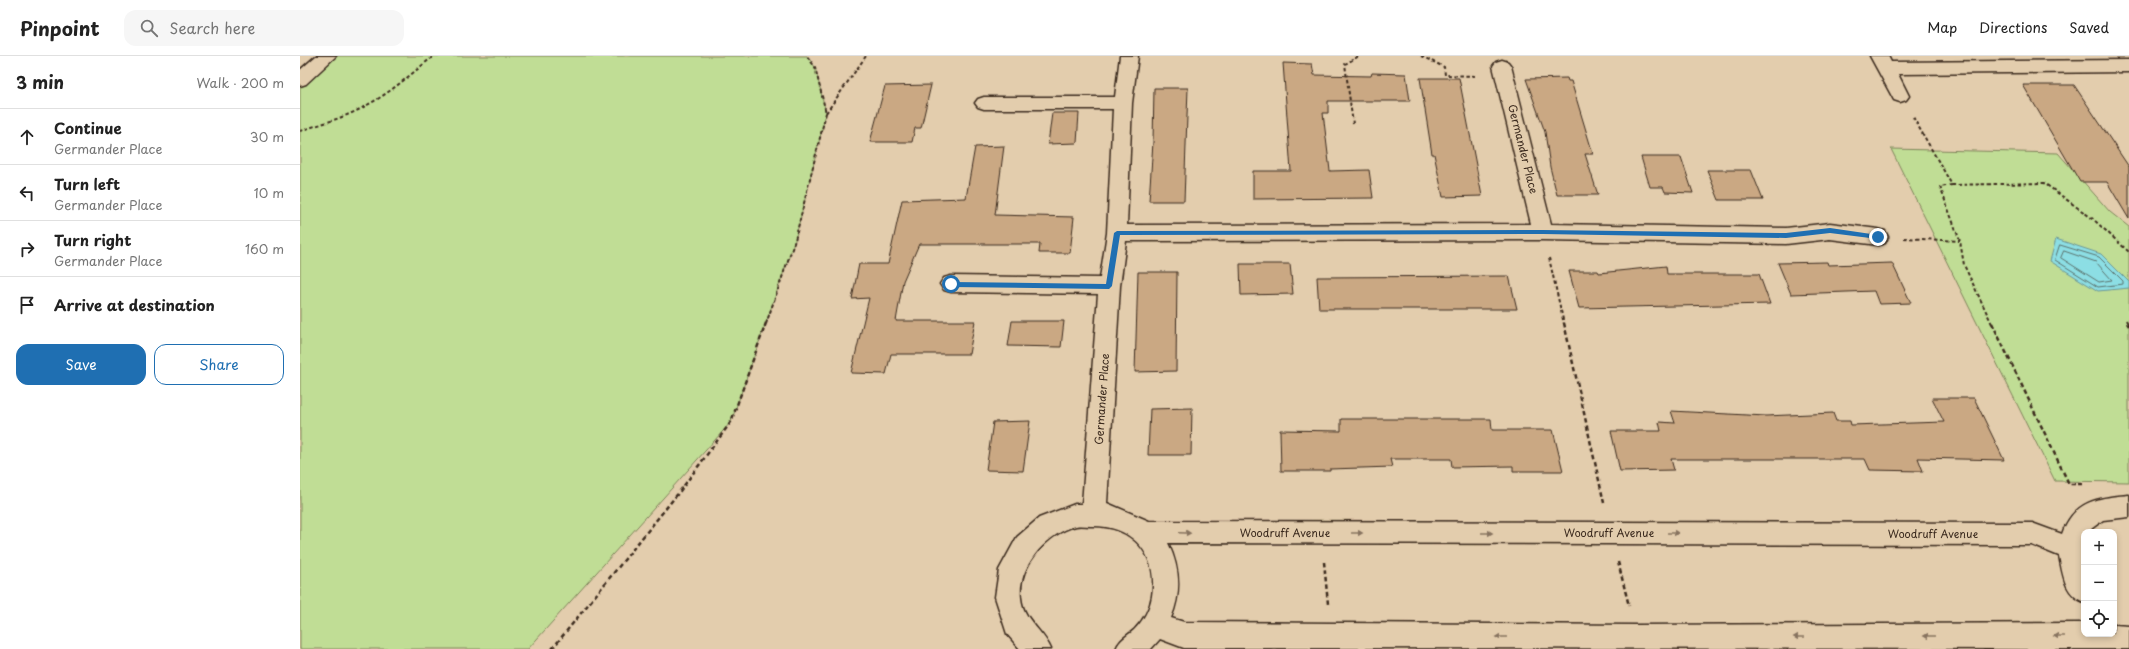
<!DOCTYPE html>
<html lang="en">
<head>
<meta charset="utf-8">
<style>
  :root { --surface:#fff; --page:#f6f6f6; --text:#222; --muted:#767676; --line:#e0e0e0; --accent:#1f6fb2 }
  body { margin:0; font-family:"Playpen Sans",sans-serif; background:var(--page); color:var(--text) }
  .controls { position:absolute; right:12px; bottom:12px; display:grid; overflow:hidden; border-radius:8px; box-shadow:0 2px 6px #0003 }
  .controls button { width:36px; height:36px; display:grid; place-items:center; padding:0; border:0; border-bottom:1px solid var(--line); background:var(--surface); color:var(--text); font:20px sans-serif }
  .stop { position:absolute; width:12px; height:12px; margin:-9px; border:3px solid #1f6fb2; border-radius:50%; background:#fff }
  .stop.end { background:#1f6fb2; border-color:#fff; box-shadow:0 1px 4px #0008 }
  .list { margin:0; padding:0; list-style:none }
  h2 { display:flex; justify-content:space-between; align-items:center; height:52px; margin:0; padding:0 16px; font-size:17px }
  h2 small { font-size:13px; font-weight:400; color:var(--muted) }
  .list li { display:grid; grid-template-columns:26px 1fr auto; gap:12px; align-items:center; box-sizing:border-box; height:56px; padding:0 16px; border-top:1px solid var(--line) }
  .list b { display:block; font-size:15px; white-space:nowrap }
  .list p { margin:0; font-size:13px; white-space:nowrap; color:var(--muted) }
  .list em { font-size:13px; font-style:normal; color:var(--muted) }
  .actions { display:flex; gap:8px; padding:12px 16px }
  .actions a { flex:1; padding:9px 0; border:1px solid var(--accent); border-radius:12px; text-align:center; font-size:14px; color:var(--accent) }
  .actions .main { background:var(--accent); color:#fff }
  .icon { flex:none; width:22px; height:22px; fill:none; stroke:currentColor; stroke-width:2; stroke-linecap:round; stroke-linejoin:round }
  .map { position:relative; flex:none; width:1829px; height:593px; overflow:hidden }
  header { display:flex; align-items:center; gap:24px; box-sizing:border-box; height:56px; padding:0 20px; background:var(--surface); border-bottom:1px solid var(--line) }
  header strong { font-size:19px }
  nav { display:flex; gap:22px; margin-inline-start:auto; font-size:14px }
  .search { width:280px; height:36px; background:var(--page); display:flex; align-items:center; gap:10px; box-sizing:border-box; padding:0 14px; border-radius:12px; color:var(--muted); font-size:15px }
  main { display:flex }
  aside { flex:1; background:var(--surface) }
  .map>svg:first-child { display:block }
  .green { fill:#c0dd95; stroke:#7e845a }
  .water { fill:#8cdee4; stroke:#6c9695 }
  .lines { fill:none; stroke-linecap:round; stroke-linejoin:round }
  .shore { stroke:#5b726d; stroke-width:1 }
  .building { fill:#caa883; stroke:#3b2a1e }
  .minor-casing { stroke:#3b2a1e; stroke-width:3 }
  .path-far1 { stroke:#3b2a1e; stroke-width:2; stroke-dasharray:3.5 2.5; stroke-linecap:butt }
  .path { stroke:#3b2a1e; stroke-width:2.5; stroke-dasharray:4.5 3; stroke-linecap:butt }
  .minor { fill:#e3cdad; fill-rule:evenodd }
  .oneway { fill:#87735e }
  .route { fill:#1f6fb2 }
  .labels { text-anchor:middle; stroke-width:3; stroke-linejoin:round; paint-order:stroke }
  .street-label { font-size:11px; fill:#3b2a1e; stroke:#e3cdad }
</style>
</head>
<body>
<header>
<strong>Pinpoint</strong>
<div class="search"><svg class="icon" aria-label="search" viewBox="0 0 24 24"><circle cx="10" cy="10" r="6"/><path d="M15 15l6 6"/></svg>Search here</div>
<nav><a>Map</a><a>Directions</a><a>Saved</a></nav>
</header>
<main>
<aside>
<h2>3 min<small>Walk · 200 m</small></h2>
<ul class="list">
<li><svg class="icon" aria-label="ahead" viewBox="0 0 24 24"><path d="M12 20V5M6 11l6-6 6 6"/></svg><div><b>Continue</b><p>Germander Place</p></div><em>30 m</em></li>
<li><svg class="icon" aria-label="left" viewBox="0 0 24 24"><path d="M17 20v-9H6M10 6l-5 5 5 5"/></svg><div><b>Turn left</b><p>Germander Place</p></div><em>10 m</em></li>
<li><svg class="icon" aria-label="right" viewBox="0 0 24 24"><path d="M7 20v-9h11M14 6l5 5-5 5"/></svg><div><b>Turn right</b><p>Germander Place</p></div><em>160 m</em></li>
<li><svg class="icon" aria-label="arrive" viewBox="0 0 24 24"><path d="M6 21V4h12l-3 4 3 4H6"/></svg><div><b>Arrive at destination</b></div></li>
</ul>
<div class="actions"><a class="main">Save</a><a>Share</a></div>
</aside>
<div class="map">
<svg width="1829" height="593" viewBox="0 0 1829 593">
  <rect width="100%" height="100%" fill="#e3cdad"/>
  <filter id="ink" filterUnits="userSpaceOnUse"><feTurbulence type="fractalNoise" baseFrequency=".025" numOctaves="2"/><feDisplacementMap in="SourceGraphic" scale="8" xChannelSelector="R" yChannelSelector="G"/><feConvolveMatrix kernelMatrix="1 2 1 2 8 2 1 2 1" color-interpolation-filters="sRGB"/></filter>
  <g filter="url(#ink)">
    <g class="green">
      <path d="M 29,0 L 507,0 L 515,11 L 526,57 L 495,184 L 431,366 L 228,593 L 0,593 L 0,26 Z"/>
      <path d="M 1591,93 L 1758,97 L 1810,156 L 1829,171 L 1829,426 L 1755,425 Z"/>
    </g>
    <path class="water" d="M 1756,183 L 1801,198 L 1829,226 L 1829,232 L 1798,235 L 1750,205 Z"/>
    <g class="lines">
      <g class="shore">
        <path d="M 1760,189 L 1799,201 L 1823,225 L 1823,228 L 1798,231 L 1755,204 Z"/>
        <path d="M 1764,195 L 1796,206 L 1812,224 L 1799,226 L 1761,202 Z"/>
      </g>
    </g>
    <g class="building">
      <path d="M 983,7 L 1012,8 L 1014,19 L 1071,20 L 1072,17 L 1106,18 L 1110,45 L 1028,45 L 1028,57 L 1023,57 L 1030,115 L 1069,114 L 1073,142 L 953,143 L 953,115 L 991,115 Z"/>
      <path d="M 1120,22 L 1159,22 L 1182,140 L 1143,141 L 1134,98 L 1132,98 Z"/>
      <path d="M 1267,22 L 1268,25 L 1271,25 L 1293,98 L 1285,98 L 1298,139 L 1257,139 L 1250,111 L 1245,76 L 1226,23 Z"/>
      <path d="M 631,29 L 621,72 L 615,72 L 612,86 L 570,86 L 585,30 Z"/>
      <path d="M 1723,29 L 1774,29 L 1829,111 L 1829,163 L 1807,126 L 1780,126 Z"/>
      <path d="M 854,32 L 888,32 L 884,145 L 849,145 L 853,86 Z"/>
      <path d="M 752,57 L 779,57 L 777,87 L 748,88 Z"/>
      <path d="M 704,90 L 695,159 L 774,161 L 770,197 L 739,197 L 740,188 L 619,188 L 603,225 L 596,265 L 675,265 L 669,298 L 591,298 L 586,318 L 551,317 L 569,242 L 552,243 L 559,208 L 588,208 L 602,144 L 666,142 L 675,91 Z"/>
      <path d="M 1341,101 L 1381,101 L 1393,137 L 1365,136 L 1363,131 L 1350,131 Z"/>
      <path d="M 1407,114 L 1451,114 L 1463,144 L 1419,144 Z"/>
      <path d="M 1527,206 L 1528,209 L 1592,207 L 1611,247 L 1579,248 L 1574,235 L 1491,238 L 1478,207 Z"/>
      <path d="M 940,208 L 990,208 L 993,238 L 941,239 Z"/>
      <path d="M 1366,210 L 1367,218 L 1459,218 L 1470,248 L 1279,252 L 1269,215 L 1298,215 L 1299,217 Z"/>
      <path d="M 838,216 L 877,216 L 876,315 L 835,316 Z"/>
      <path d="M 1209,220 L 1217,253 L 1019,253 L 1017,221 Z"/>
      <path d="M 712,265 L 764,265 L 761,291 L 708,290 Z"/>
      <path d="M 1632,342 L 1674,342 L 1704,404 L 1618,402 L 1623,415 L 1570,414 L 1565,403 L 1371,403 L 1374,414 L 1320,415 L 1311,375 L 1361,375 L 1359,366 L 1375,367 L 1371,355 L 1466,360 L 1533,357 L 1536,365 L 1550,365 L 1551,369 L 1644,366 Z"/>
      <path d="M 892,352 L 891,399 L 848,399 L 850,353 Z"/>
      <path d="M 1041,363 L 1191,363 L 1192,374 L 1253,374 L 1263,415 L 1213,415 L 1213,410 L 1152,411 L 1151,403 L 1090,403 L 1092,411 L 1030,413 L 1030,415 L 981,415 L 980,374 L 1041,375 Z"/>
      <path d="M 730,365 L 723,415 L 686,414 L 693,366 Z"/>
    </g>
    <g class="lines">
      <g class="minor-casing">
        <g id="minor">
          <path d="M 16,0 L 36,0 L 6,28 L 0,30 L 0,14 Z"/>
          <path d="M 820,0 L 838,0 L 832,47 L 827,169 L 1231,168 L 1193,10 L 1196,6 L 1202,4 L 1208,6 L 1211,10 L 1251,168 L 1486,172 L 1530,167 L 1578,173 L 1585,175 L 1588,181 L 1585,187 L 1578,189 L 1530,183 L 1486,188 L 1243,184 L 826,185 L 820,230 L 807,447 L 849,465 L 1732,467 L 1762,478 C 1774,444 1798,442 1829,439 L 1829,461 L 1803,464 L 1787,476 L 1784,476 L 1781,492 L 1784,501 L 1784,546 C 1764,538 1763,518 1759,500 L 1732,489 L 868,487 C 880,512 882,536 871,562 L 884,566 L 1336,569 L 1781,567 L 1784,567 L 1784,578 L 1814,578 L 1814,569 L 1829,570 L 1829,593 L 884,592 L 860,583 L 851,593 L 816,593 C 820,583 826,581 834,574 C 843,565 850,553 852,540 C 859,498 832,469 791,470 C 786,470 780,469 776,470 C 747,477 717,511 721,542 C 723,564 743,574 751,593 L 720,593 L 707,578 L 695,541 L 699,514 L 717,481 L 739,462 L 775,448 L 782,448 L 798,238 L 651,236 L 644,234 L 640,228 L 644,222 L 651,220 L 800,222 L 807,177 L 813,53 L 684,53 L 678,51 L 675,47 L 678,43 L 684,41 L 815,41 Z"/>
          <path d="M 1570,0 L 1588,0 L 1591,6 L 1829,4 L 1829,16 L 1598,18 L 1609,40 L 1606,44 L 1600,46 L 1594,44 Z"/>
        </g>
      </g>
      <g class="path-far1">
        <path d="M 1121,0 L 1144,11 L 1145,19 L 1176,20"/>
        <path d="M 526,57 L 566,0"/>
        <path d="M 1613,61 L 1652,129 L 1744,127 L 1793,163 L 1829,196"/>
        <path d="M 1053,68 L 1045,8 L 1059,0"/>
        <path d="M 0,75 C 23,67 48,61 69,48 C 93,35 113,16 134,0"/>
        <path d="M 1652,129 L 1640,131 L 1660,185 L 1664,209 L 1692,268"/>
        <path d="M 1604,182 L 1660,185"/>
        <path d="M 1249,202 L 1264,268"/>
        <path d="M 1826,264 L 1828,268"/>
        <path d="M 466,268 L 495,184 L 526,57 L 515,11 L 507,0"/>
      </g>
      <g class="path">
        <path d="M 1264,267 L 1304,447"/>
        <path d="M 1692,267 L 1769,428 L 1782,428"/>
        <path d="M 1827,267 L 1829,270"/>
        <path d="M 1024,506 L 1028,548"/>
        <path d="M 1318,506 L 1329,550"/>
        <path d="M 252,593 L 380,435 L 431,366 L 466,267"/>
      </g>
      <use href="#minor" class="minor"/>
    </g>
    <defs><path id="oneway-solid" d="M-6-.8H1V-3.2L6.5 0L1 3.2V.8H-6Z"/></defs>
    <g class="oneway">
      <use href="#oneway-solid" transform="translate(885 477) rotate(2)"/>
      <use href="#oneway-solid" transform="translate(1057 477)"/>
      <use href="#oneway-solid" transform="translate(1187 477)"/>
      <use href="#oneway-solid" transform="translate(1373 477)"/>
      <use href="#oneway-solid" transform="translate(1629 580) rotate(180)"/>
      <use href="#oneway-solid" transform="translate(1759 580) rotate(180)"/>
      <use href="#oneway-solid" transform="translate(1201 581) rotate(-180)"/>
      <use href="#oneway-solid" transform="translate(1499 581) rotate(180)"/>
    </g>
  </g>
  <path class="route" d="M 1530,172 L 1578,179 L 1581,181 L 1578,183 L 1530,177 L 1486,182 L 1243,178 L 820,179 L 812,230 L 809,233 L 651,231 L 647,228 L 651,226 L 806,228 L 814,177 L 817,175 L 1243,174 L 1486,177 Z"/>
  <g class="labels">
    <g class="street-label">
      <text transform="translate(1223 93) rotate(76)" y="4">Germander Place</text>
      <text transform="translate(802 343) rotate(-86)" y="4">Germander Place</text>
      <text x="985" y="481">Woodruff Avenue</text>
      <text x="1309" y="481">Woodruff Avenue</text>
      <text x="1633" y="482">Woodruff Avenue</text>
    </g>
  </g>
</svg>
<div class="controls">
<button>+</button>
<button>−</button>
<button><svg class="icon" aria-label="locate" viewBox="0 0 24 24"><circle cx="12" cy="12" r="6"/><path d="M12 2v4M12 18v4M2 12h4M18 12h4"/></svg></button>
</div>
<div class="stop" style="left:651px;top:228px"></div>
<div class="stop end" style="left:1578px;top:181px"></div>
</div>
</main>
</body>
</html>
